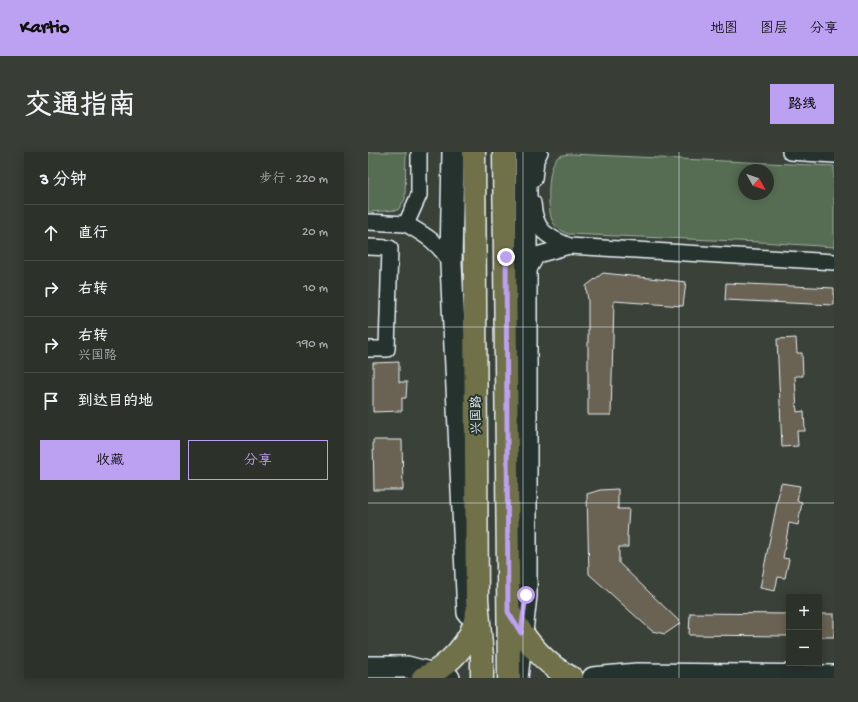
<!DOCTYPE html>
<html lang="zh">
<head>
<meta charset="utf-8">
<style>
  :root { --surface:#2c312a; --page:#383d36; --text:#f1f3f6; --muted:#a6a9a8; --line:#484c47; --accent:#bca0f2 }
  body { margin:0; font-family:"Gochi Hand","LXGW WenKai TC",sans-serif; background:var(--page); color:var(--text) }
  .controls { position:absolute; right:12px; bottom:12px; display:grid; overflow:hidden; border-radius:0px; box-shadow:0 2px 10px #0003 }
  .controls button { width:36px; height:36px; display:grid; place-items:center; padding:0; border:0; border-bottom:1px solid var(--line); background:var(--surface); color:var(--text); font:20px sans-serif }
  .compass { position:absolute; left:370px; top:12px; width:36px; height:36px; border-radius:50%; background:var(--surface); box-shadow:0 2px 10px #0003; rotate:130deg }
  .stop { position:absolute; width:12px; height:12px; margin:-9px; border:3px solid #bca0f2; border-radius:50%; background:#fff }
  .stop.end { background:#bca0f2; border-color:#fff; box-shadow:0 1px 4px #0008 }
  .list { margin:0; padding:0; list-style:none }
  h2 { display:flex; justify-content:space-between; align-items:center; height:52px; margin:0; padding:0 16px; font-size:17px }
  h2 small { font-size:13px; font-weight:400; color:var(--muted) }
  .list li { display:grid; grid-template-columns:26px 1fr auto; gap:12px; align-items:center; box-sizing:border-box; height:56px; padding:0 16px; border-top:1px solid var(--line) }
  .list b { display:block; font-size:15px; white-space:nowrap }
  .list p { margin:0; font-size:13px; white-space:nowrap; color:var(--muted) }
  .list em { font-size:13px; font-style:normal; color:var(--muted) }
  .actions { display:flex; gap:8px; padding:12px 16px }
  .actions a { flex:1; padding:9px 0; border:1px solid var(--accent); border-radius:0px; text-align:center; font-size:14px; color:var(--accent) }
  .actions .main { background:var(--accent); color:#111 }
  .icon { flex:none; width:22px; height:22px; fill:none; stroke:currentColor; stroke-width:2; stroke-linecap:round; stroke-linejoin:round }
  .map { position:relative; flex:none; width:466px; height:526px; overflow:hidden; border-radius:0px }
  header { display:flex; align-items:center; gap:24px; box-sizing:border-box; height:56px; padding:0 20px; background:var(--accent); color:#111 }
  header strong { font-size:19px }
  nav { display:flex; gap:22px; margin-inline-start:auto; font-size:14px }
  .intro { display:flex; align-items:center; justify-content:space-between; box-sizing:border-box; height:96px; padding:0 24px }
  h1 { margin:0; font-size:28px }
  .button { padding:10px 18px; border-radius:0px; background:var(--accent); color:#111; font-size:14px; font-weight:700 }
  main { display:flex; gap:24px; padding:0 24px }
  aside { flex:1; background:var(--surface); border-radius:0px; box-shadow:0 2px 10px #0003 }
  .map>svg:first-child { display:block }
  .green { fill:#566d52; stroke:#9fafa5; fill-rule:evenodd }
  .building { fill:#6a6252; stroke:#e8f1f8 }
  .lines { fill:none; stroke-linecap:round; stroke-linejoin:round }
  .street-casing { stroke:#e8f1f8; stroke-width:18 }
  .secondary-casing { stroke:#e8f1f8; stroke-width:24 }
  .primary-casing { stroke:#e8f1f8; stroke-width:25 }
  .street { stroke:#26332d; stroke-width:15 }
  .secondary { stroke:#26332d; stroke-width:21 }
  .primary { stroke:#6f704a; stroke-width:22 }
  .route { stroke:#bca0f2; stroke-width:5 }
  .grid { fill:none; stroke:#e8f1f8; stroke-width:1; stroke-opacity:0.55 }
  .labels { text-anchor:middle; stroke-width:4; stroke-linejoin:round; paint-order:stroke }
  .street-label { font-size:13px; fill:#e8f1f8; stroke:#26332d }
</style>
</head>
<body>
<header>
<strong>Kartio</strong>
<nav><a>地图</a><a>图层</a><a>分享</a></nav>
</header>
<div class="intro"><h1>交通指南</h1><a class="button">路线</a></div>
<main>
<aside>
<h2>3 分钟<small>步行 · 220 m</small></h2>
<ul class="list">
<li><svg class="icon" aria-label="ahead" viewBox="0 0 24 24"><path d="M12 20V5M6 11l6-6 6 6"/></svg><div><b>直行</b></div><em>20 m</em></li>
<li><svg class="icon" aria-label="right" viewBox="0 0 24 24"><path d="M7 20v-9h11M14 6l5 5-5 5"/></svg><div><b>右转</b></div><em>10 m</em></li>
<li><svg class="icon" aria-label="right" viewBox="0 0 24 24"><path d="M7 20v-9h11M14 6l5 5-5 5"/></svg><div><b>右转</b><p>兴国路</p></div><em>190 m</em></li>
<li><svg class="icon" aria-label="arrive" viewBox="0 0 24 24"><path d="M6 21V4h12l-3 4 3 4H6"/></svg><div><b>到达目的地</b></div></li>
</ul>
<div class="actions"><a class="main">收藏</a><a>分享</a></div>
</aside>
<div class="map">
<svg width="466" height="526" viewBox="0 0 466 526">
  <rect width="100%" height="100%" fill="#3a4138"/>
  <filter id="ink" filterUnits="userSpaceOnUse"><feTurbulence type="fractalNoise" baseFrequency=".025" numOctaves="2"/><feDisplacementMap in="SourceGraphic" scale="8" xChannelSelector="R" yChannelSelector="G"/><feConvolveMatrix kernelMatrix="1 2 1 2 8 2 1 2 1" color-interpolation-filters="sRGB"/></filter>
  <g filter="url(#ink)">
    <g class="green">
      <path d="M 0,0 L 38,0 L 37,47 L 30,58 L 0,60 Z"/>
      <path d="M 203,2 L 466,14 L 466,95 L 392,90 L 200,82 C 194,79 186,75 184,68 C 179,57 179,12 190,5 C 194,3 199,2 203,2 ZM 376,18 L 400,18 L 400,42 L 376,42 Z"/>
    </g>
    <g class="building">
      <path d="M 235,121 L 318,130 L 315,154 L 246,149 L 243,263 L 220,263 L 220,149 L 218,134 Z"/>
      <path d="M 358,131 L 466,136 L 466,153 L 357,148 Z"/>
      <path d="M 428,186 L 429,201 L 434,201 L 435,224 L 427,224 L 429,260 L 436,259 L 437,279 L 429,279 L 430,294 L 414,295 L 409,187 Z"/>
      <path d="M 31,210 L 31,230 L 39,230 L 38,246 L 34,246 L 34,259 L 5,260 L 5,211 Z"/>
      <path d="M 5,288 L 34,288 L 35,338 L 6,338 Z"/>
      <path d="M 413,331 L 432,334 L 429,349 L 434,350 L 430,373 L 421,371 L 415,406 L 421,407 L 417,426 L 410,425 L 407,439 L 392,436 Z"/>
      <path d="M 250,337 L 250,357 L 261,357 L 259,384 L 260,384 L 260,395 L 251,395 L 251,411 L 313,471 L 297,482 L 284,479 L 221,422 L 219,342 L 232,338 Z"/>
      <path d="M 322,461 L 421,462 L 421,484 L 321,483 Z"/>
      <rect x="451" y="462" width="15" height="23"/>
    </g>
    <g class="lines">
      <g class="street-casing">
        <g id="street">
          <path d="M 422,0 L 466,3"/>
          <path d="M 166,27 L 168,8 L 172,0"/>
          <path d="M 165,51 C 167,79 178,84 201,94"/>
          <path d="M 0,70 L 38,72 L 51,43 L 51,0"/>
          <path d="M 38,72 C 59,84 71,91 83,112"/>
          <path d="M 0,95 L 22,96 L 19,197 L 0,197"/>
          <path d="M 159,121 L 169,103 L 201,94 L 466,110"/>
        </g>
      </g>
      <g class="secondary-casing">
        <g id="secondary">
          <path d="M 85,0 L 83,112 L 100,461"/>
          <path d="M 0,515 L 39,515 L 81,526"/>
          <path d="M 149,526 L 158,443 L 158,0"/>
          <path d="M 225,526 L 269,522 L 466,524"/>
        </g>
      </g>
      <g class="primary-casing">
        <g id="primary">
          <path d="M 106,0 L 109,447 L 114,504 L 114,526"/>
          <path d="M 136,0 L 141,526"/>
          <path d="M 141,460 C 156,487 176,512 204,526"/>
          <path d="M 55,526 C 79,515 105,490 108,463"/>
        </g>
      </g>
      <use href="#street" class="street"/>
      <use href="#secondary" class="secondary"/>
      <use href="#primary" class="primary"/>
    </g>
  </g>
  <g class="lines" filter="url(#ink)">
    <path class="route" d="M 138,105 L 140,460 L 153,481 L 158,443"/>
  </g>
  <path class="grid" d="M 155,0 L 155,526M 311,0 L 311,526M 0,175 L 466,175M 0,351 L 466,351"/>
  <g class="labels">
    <g class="street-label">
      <text transform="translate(107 263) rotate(-91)" y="5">兴国路</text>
    </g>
  </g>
</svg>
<div class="controls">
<button>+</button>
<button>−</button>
</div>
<svg class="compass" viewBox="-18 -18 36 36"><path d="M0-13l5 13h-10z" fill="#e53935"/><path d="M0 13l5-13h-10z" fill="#a6a9a8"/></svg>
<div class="stop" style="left:158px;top:443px"></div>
<div class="stop end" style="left:138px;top:105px"></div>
</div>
</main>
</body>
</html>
